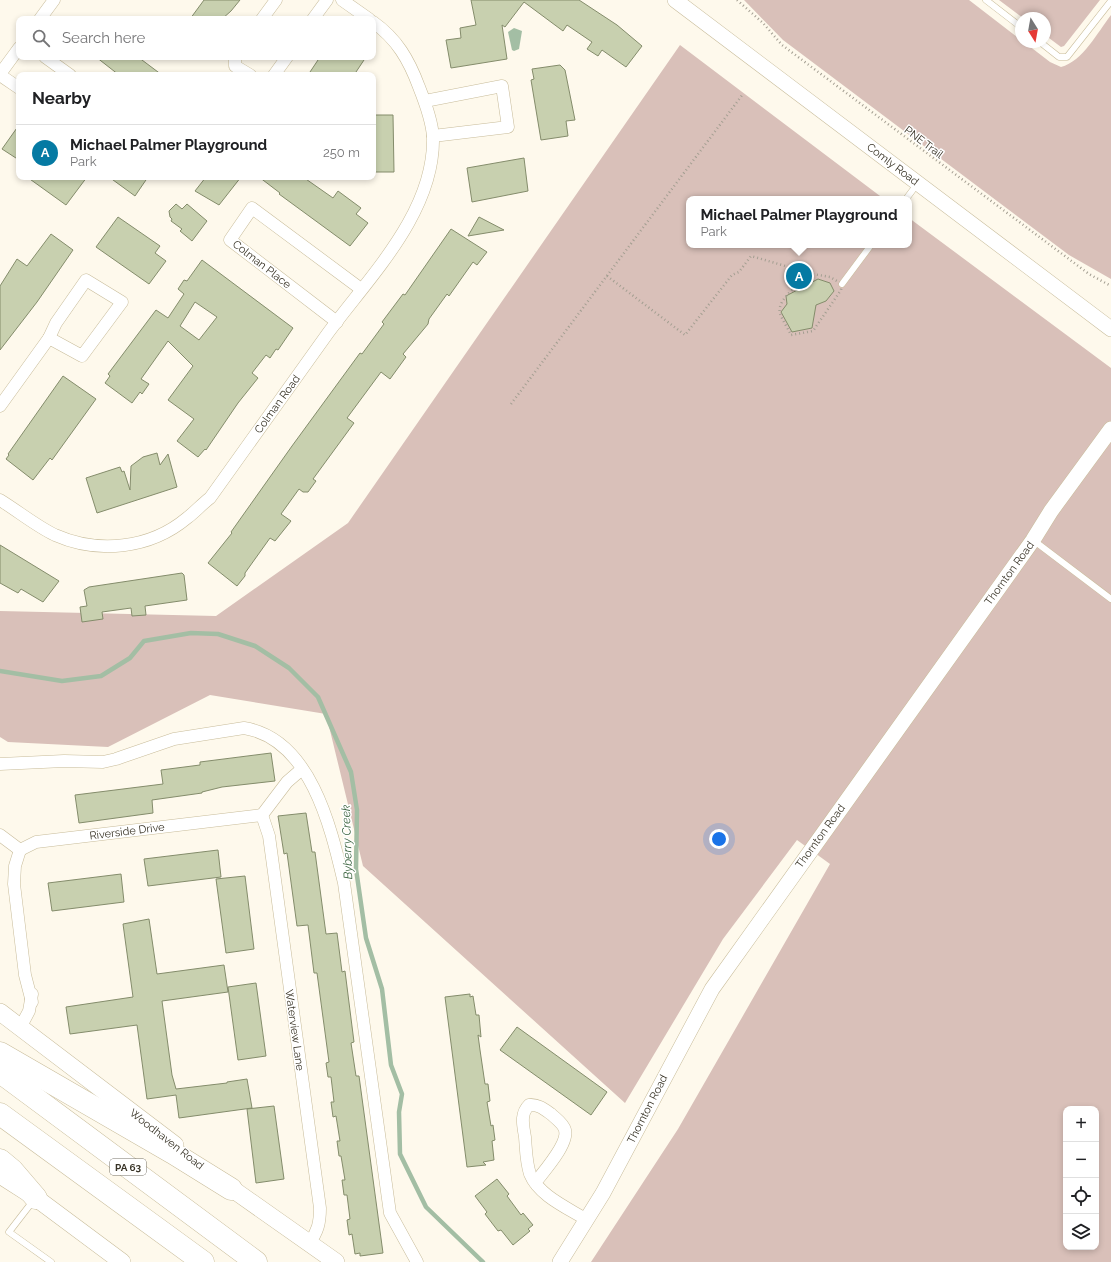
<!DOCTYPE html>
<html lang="en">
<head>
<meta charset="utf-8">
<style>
  :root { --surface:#fff; --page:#f6f6f6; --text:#202124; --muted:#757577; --line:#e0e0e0; --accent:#057aa3 }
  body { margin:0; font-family:Raleway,sans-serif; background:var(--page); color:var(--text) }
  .controls { position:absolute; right:12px; bottom:12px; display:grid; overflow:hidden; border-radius:8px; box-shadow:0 2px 6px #0003 }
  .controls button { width:36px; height:36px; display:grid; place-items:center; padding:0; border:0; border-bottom:1px solid var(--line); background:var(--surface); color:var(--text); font:20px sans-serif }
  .compass { position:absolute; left:1015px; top:12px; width:36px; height:36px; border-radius:50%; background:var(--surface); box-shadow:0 2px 6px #0003; rotate:169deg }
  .you { position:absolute; left:719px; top:839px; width:14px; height:14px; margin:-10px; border:3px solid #fff; border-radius:50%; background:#1a73e8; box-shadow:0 0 0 6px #1a73e833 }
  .badge { display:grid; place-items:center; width:26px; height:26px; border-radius:50%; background:var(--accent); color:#fff; font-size:13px; font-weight:700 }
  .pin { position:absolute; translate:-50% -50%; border:2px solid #fff; box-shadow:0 1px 4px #0006 }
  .popup { position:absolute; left:686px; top:196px; width:226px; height:52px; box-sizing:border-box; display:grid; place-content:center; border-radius:8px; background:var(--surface); filter:drop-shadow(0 1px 3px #0005); font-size:13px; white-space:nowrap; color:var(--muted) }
  .popup b { font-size:15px; color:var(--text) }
  .popup::after { content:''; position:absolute; left:50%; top:100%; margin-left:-8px; border:8px solid transparent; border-top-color:var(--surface) }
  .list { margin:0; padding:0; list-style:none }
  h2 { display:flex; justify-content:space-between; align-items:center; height:52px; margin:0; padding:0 16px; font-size:17px }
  h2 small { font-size:13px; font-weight:400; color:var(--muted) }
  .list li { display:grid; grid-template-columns:26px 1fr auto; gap:12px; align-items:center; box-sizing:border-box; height:56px; padding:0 16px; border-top:1px solid var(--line) }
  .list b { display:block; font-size:15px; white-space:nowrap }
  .list p { margin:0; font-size:13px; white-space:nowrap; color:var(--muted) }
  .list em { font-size:13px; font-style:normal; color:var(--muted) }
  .icon { flex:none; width:22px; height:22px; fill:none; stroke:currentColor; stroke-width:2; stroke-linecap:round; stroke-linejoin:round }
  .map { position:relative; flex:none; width:1111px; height:1262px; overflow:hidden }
  .search { position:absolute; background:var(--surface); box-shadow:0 2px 6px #0003; left:16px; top:16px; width:360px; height:44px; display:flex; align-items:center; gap:10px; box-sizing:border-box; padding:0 14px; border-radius:8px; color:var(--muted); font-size:15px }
  .panel { position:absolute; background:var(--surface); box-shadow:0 2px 6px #0003; left:16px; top:72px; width:360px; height:108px; border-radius:8px }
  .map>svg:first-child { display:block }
  .green { fill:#d9c0b9; fill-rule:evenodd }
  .water { fill:#a3bea4 }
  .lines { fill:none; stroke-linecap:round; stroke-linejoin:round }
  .stream { stroke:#a3bea4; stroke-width:4.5 }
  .building { fill:#c8d0af; stroke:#848c6b; fill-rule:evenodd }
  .service-casing { stroke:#c8bc9a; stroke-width:7 }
  .minor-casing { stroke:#c8bc9a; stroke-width:13 }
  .tertiary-casing { stroke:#c8bc9a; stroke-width:16 }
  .secondary-casing { stroke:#c8bc9a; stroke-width:18 }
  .motorway-casing { stroke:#c8bc9a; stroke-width:23 }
  .path { stroke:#a39e91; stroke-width:2.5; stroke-dasharray:1 3; stroke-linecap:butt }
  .service { stroke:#fff; stroke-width:6 }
  .minor { stroke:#fff; stroke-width:12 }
  .tertiary { stroke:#fff; stroke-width:15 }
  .secondary { stroke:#fff; stroke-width:17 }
  .motorway { stroke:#fff; stroke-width:22 }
  .labels { text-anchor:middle; stroke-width:3; stroke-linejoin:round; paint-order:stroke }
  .shield { fill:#fff; stroke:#747067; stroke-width:1 }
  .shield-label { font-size:10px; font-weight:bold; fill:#383326 }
  .street-label { font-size:11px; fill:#383326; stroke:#fff }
  .water-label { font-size:12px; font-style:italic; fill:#39633e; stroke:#fff }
</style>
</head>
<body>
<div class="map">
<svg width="1111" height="1262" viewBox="0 0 1111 1262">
  <rect width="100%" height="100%" fill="#fef9ec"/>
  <g class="green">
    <path d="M 744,0 L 969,0 L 1021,40 L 1021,42 L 1024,42 L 1050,62 L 1061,67 C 1083,61 1097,33 1111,15 L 1111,279 L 1069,255 L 783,40 Z"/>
    <path d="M 999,0 L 1100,0 L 1064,46 L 1061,47 L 1045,35 L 1045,18 L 1023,18 Z"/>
    <path d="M 680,45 L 884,199 L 689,199 L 689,245 L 909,245 L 909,218 L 1111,368 L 1111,1262 L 591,1262 L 678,1129 L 830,864 L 797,840 L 723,939 L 625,1103 L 363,866 L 326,714 L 210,695 L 108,747 L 8,742 L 0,737 L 0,611 L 216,616 L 348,523 ZM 1066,1109 L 1096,1109 L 1096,1247 L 1066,1247 Z"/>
  </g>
  <path class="water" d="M 514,28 L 522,31 L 519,49 L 514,51 L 512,50 L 508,32 Z"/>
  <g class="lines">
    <path class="stream" d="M 0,671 L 62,681 L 101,676 L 130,658 L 144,641 L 191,633 L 218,634 L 255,646 L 289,668 L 318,697 L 351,772 L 357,810 L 356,869 L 366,938 L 382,989 L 391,1065 L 402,1094 L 399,1112 L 400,1154 L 426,1207 L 483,1262"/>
  </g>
  <g class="building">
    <path d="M 204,0 L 240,0 L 231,11 L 222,19 L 190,19 Z"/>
    <path d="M 471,0 L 579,0 L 617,25 L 642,46 L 626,67 L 602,50 L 598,56 L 587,49 L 592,42 L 567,25 L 563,31 L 524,2 L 505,27 L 502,25 L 507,59 L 451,68 L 446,40 L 461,38 L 460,28 L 476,25 Z"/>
    <path d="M 96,57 L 138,57 L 162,75 L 119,75 Z"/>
    <path d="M 320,57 L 366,57 L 354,75 L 308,75 Z"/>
    <path d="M 560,65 L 565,70 L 575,120 L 566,121 L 568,136 L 541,140 L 531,80 L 534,79 L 532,69 Z"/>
    <path d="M 373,115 L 393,115 L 394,172 L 373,172 Z"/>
    <path d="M 19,125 L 19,160 L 2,149 Z"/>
    <path d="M 524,158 L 528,191 L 472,202 L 467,168 Z"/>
    <path d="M 27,177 L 87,177 L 66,205 Z"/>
    <path d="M 109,177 L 148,177 L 135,196 Z"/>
    <path d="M 206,177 L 241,177 L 219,205 L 195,191 Z"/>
    <path d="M 259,177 L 303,177 L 333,198 L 338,191 L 361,208 L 356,214 L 368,223 L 350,246 L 279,194 L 280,193 Z"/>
    <path d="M 176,204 L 182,209 L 187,204 L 207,221 L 192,241 L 180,231 L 182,229 L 171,221 L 172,219 L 170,217 L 169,211 Z"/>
    <path d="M 118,217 L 160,246 L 155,253 L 166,261 L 149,284 L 96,247 Z"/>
    <path d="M 479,217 L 504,230 L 468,236 Z"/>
    <path d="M 451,229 L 487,252 L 477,265 L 473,262 L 449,296 L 447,294 L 429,319 L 428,324 L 403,354 L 406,357 L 390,379 L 381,372 L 347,418 L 354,423 L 313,479 L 316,481 L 308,492 L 303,492 L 299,489 L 281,514 L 291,521 L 275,541 L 270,538 L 245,573 L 245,576 L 237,586 L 208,563 L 232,533 L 231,532 L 292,446 L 360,353 L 362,354 L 384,324 L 382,322 L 403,294 L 405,295 Z"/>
    <path d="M 51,234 L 73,250 L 37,302 L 0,350 L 0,286 L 17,259 L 27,266 Z"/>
    <path d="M 202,260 L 293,328 L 278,350 L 276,349 L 270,358 L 266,355 L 252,373 L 258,378 L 238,403 L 206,450 L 205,449 L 198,457 L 177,441 L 194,419 L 168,400 L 193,366 L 168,341 L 141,379 L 149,384 L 142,394 L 140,392 L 132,403 L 105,383 L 110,376 L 108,374 L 156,310 L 168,318 L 184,294 L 178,289 L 184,280 L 187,281 ZM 195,302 L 217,317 L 199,340 L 180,326 Z"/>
    <path d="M 818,279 L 830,283 L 834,291 L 826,301 L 816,305 L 812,328 L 792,332 L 781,312 L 787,304 L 786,296 Z"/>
    <path d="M 63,376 L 96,399 L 52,460 L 50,458 L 33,480 L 6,459 L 9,455 L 8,454 Z"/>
    <path d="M 157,453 L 160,465 L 168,454 L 177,487 L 97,513 L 86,478 L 120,467 L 122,472 L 124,471 L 130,490 L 131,466 L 143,457 Z"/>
    <path d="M 0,545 L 59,581 L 43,602 L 21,589 L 18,593 L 0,583 Z"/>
    <path d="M 182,573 L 184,575 L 187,600 L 145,606 L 146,615 L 132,616 L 131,608 L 102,612 L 103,619 L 82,622 L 80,607 L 87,606 L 84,590 L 89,587 Z"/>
    <path d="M 271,753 L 275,781 L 222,787 L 202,792 L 202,793 L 152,800 L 153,813 L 79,823 L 75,795 L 163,784 L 161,770 L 200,765 L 200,762 Z"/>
    <path d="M 306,813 L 312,852 L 315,852 L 326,934 L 337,933 L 342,972 L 345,971 L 354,1042 L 351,1043 L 356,1076 L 359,1076 L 383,1253 L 360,1256 L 360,1253 L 355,1254 L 352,1234 L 349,1235 L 347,1220 L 350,1219 L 347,1195 L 344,1195 L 342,1180 L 345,1180 L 341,1156 L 339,1156 L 337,1141 L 340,1141 L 336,1116 L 333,1117 L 331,1102 L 334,1102 L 331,1077 L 328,1077 L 326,1063 L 329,1062 L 317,973 L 314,973 L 308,925 L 297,926 L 287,853 L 284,854 L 278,816 Z"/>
    <path d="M 218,850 L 221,877 L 148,886 L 144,859 Z"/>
    <path d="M 121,874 L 124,902 L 52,911 L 48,883 Z"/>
    <path d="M 245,876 L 254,949 L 226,953 L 216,879 Z"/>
    <path d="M 149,919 L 157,974 L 224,965 L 228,992 L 162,1001 L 172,1075 L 176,1089 L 227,1083 L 227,1082 L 247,1079 L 252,1108 L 179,1118 L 176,1095 L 147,1099 L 137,1025 L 70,1034 L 66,1007 L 133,997 L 123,924 Z"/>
    <path d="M 256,983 L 266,1056 L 238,1060 L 228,987 Z"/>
    <path d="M 470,994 L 470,997 L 473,996 L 476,1015 L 479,1015 L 481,1037 L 478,1035 L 480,1050 L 485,1084 L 488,1084 L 490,1101 L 487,1102 L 491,1126 L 493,1125 L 495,1140 L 492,1141 L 494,1160 L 483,1162 L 486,1165 L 467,1167 L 445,997 Z"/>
    <path d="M 517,1027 L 607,1092 L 591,1115 L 500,1050 Z"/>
    <path d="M 274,1106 L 284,1179 L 256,1183 L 247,1109 Z"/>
    <path d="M 497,1179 L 509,1194 L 507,1196 L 521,1215 L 523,1213 L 533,1225 L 528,1229 L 530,1231 L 513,1245 L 501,1230 L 498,1231 L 485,1214 L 487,1212 L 475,1196 Z"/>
  </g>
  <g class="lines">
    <g class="service-casing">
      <g id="service">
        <path d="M 986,0 L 1021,27"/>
        <path d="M 1040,42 L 1059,57 L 1067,57 L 1111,1"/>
        <path d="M 906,199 L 918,183"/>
        <path d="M 842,284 L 871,245"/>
        <path d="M 1033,540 L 1111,599"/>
        <path d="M 33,1201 L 9,1232 L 51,1262"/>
      </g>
    </g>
    <g class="minor-casing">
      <g id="minor">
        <path d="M 342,0 L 369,19"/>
        <path d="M 40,19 L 54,0"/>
        <path d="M 262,19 L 276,0"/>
        <path d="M 313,19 L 327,0"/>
        <path d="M 45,57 L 70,75"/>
        <path d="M 235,57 L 235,66 L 250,75"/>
        <path d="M 0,74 L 19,48"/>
        <path d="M 0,75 L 19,88"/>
        <path d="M 274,75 L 287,57"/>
        <path d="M 425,101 L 502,86 L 508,127 L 433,136"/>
        <path d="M 86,280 L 122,302 L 82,356 L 49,338 L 56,323 Z"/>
        <path d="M 337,322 L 230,240 L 252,208 L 361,289"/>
        <path d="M 0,406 L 49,338"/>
        <path d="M 0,500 C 18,511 36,526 55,535 C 98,554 150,549 187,518 C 195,512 202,504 210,498 C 249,443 289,388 328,333 C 370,276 435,212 433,137 C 432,120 425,102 419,87 C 409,60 397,39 373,22"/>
        <path d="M 0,764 L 64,761 L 103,762 L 116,759 L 174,739 L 244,728 C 311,739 331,828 344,883 L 390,1213 L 417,1262"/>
        <path d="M 262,815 L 269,836 L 320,1208 C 320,1222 318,1232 309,1243"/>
        <path d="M 262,815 L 287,782 L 302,769"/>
        <path d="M 0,835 L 20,850 L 36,842 L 262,815"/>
        <path d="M 20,850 L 15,866 L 14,884 L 25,975 L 32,1002"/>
        <path d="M 20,1028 L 29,1011 L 32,994"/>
        <path d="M 535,1183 C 543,1172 569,1144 565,1130 C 563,1123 556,1119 551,1114 C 544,1109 538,1104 529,1105 C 520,1114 523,1125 525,1137 C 526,1149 526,1162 530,1174 C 539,1196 568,1208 587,1220"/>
      </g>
    </g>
    <g class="tertiary-casing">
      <g id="tertiary">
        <path d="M 675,0 L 1111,329"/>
        <path d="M 560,1262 L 603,1193 L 712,989 L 1033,540 L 1051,511 L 1111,429"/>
      </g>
    </g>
    <g class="secondary-casing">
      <g id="secondary">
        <path d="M 0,1012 L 175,1145"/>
        <path d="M 0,1175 L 36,1198 L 122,1262"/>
        <path d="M 221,1181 L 336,1262"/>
      </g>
    </g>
    <g class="motorway-casing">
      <g id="motorway">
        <path d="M 0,1053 L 173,1153 L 231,1189"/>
        <path d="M 0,1072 L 256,1262"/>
        <path d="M 0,1114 L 203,1262"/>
        <path d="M 0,1160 L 12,1170 L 36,1198"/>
      </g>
    </g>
    <g class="path">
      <path d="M 737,0 L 763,23 L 782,45 L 1089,274 L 1111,286"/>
      <path d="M 813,274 L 830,277 L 842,284 L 841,290 L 813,331 L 791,335 C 788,328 782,320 780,313 C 776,299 803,281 813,274 Z"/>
      <path d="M 607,276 L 685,335 L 732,275 L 739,272 L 751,256 L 813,274"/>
      <path d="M 511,404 L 743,94"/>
    </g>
    <use href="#service" class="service"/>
    <use href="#minor" class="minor"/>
    <use href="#tertiary" class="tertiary"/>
    <use href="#secondary" class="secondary"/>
    <use href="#motorway" class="motorway"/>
  </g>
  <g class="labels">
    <rect class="shield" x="110" y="1159" width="36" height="16" rx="3"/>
    <g class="shield-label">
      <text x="128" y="1171">PA 63</text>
    </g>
    <g class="street-label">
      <text transform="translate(924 142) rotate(37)" y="4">PNE Trail</text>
      <text transform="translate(893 164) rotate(37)" y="4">Comly Road</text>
      <text transform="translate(262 264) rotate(38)" y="4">Colman Place</text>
      <text transform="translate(277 404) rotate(-54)" y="4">Colman Road</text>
      <text transform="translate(1009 573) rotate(-54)" y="4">Thornton Road</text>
      <text transform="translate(127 831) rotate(-7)" y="4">Riverside Drive</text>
      <text transform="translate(820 836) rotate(-54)" y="4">Thornton Road</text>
      <text transform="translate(295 1030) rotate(82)" y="4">Waterview Lane</text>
      <text transform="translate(647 1109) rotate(-63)" y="4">Thornton Road</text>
      <text transform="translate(167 1139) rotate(38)" y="4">Woodhaven Road</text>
    </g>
    <g class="water-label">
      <text transform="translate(347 842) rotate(-92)" y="4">Byberry Creek</text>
    </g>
  </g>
</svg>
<div class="controls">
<button>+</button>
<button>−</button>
<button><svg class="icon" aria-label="locate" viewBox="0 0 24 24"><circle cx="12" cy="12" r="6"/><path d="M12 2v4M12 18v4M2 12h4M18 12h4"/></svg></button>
<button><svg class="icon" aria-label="layers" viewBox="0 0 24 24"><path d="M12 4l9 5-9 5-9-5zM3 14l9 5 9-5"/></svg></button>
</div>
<svg class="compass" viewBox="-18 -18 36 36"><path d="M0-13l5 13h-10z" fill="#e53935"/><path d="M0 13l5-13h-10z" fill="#757577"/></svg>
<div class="you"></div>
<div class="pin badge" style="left:799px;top:276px">A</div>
<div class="popup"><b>Michael Palmer Playground</b>Park</div>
<div class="search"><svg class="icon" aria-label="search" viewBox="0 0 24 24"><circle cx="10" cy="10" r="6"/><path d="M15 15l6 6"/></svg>Search here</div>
<section class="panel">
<h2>Nearby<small></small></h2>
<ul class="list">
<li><span class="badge">A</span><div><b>Michael Palmer Playground</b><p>Park</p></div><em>250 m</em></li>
</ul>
</section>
</div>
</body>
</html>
